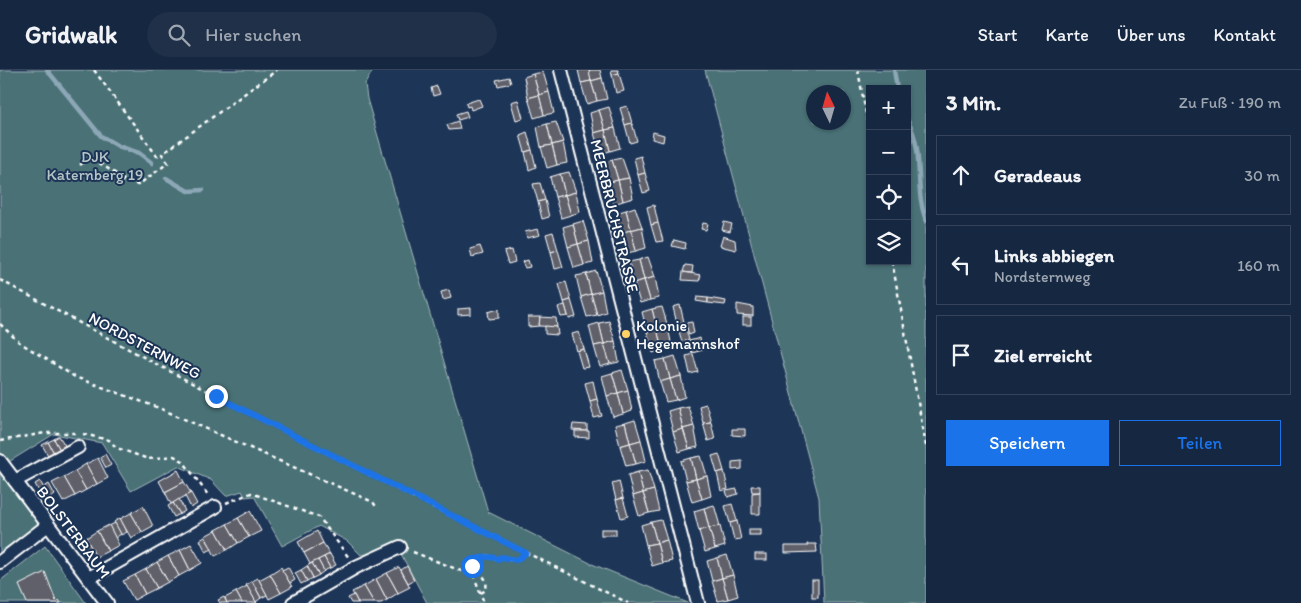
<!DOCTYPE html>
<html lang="de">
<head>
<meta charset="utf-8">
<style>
  :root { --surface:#162841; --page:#1f3048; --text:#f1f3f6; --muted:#9ea6b1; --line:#35445a; --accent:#1a73e8 }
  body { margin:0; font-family:Itim,sans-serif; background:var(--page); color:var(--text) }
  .controls { position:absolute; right:15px; top:15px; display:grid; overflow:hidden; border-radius:0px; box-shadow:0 1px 4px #0004 }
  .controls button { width:45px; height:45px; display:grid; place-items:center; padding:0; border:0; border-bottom:1px solid var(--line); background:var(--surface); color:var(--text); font:25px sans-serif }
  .compass { position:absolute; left:806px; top:15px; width:45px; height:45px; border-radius:50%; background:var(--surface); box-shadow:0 1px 4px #0004; rotate:355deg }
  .stop { position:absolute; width:15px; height:15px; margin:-11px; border:4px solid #1a73e8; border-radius:50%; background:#fff }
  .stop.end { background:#1a73e8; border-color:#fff; box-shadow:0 1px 5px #0008 }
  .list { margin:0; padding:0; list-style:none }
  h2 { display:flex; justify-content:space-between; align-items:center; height:65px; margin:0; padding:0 20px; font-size:21px }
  h2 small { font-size:16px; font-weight:400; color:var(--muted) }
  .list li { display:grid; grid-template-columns:32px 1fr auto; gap:15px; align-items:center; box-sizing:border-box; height:80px; margin:0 10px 10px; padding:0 10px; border:1px solid var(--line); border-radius:0px }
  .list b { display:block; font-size:19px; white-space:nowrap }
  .list p { margin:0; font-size:16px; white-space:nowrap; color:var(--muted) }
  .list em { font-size:16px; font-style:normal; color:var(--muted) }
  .actions { display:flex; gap:10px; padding:15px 20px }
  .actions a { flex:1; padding:11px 0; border:1px solid var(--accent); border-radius:0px; text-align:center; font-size:18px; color:var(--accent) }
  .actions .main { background:var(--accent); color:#fff }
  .icon { flex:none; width:28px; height:28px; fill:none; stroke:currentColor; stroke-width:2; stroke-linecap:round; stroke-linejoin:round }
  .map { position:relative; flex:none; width:926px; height:533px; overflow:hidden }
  header { display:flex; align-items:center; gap:30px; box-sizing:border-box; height:70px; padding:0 25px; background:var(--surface); border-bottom:1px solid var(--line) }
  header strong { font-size:24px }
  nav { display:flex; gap:28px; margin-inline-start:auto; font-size:18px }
  .search { width:350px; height:45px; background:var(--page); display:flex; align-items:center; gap:12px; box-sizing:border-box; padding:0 18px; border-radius:28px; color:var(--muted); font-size:19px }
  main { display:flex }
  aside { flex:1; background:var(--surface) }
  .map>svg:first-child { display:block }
  .green { fill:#487176; stroke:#a4b8ba; fill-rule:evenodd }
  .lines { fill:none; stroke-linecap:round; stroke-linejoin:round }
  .stream { stroke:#8da7b7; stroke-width:4.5 }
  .building { fill:#60606a; stroke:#fff }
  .minor-casing { stroke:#fff; stroke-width:16 }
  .path { stroke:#fff; stroke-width:2.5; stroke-dasharray:4 4; stroke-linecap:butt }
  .minor { stroke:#1d3557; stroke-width:12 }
  .route { stroke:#1a73e8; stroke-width:6 }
  .poi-dot { fill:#ffd166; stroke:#1d3557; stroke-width:2 }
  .labels { text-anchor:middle; stroke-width:4; stroke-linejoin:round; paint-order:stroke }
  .park-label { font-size:16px; fill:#b6c6c8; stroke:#1d3557 }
  .street-label { font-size:16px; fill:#fff; stroke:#1d3557 }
  .poi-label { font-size:16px; fill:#fff; stroke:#1d3557; text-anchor:start }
</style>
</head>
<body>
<header>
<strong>Gridwalk</strong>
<div class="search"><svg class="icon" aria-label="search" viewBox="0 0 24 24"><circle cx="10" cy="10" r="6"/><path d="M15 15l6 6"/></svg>Hier suchen</div>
<nav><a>Start</a><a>Karte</a><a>Über uns</a><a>Kontakt</a></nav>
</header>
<main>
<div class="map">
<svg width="926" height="533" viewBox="0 0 926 533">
  <rect width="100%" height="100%" fill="#1d3557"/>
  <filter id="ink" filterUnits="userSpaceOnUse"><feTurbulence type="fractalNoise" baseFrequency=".02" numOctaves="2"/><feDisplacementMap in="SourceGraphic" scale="10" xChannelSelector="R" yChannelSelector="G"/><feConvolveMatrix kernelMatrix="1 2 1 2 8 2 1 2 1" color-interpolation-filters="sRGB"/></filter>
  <g filter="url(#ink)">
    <g class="green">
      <path d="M 0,0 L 373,0 L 365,14 L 367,29 L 488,442 L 592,494 L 688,533 L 427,533 L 400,482 L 361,485 L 347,471 L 319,456 L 282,476 L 254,426 L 245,427 L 242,421 L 226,426 L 211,410 L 178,396 L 131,421 L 102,373 L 54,364 L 7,393 L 0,385 Z"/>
      <path d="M 705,0 L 926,0 L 926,533 L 824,533 L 819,428 ZM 870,19 L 907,19 L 907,191 L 870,191 ZM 844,22 L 844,52 L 814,52 L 814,22 Z"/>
      <path d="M 0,393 L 46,453 L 0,488 Z"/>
      <path d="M 45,476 L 86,533 L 0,533 L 0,511 Z"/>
    </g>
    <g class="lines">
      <g class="stream">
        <path d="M 47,0 L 101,66 L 118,76 L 139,83 L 152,93"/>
        <path d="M 894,0 L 897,19"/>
        <path d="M 907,49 C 926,84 913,115 926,151"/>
        <path d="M 166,108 L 188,121 L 203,120"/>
      </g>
    </g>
    <g class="building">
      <path d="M 578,0 L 589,0 L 591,11 L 581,13 Z"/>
      <path d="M 589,0 L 600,0 L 602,8 L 591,11 Z"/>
      <path d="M 611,0 L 618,0 L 619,3 L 612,5 Z"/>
      <path d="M 543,2 L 549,22 L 539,25 L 533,4 Z"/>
      <path d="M 619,3 L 624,21 L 616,23 L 612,5 Z"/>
      <path d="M 533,4 L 539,25 L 528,28 L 524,7 Z"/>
      <path d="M 509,7 L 511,13 L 498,16 L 496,10 Z"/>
      <path d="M 602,8 L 607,29 L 597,31 L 591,11 Z"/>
      <path d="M 591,11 L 597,31 L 587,34 L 581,13 Z"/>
      <path d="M 437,16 L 440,24 L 433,26 L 431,18 Z"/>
      <path d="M 549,22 L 554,43 L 544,45 L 539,25 Z"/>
      <path d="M 539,25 L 544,45 L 534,48 L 528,28 Z"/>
      <path d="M 479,29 L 482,36 L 471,40 L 470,36 L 467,37 L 466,33 Z"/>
      <path d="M 518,30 L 523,48 L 516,50 L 511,32 Z"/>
      <path d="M 627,36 L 632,53 L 625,55 L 620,38 Z"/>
      <path d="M 609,37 L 615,58 L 605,60 L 599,40 Z"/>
      <path d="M 599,40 L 605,60 L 594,63 L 590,43 Z"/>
      <path d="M 466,41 L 468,47 L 458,50 L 456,44 Z"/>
      <path d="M 458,51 L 460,59 L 449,60 L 447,55 Z"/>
      <path d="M 556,52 L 563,72 L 552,75 L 547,54 Z"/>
      <path d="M 632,53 L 637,71 L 630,73 L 625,55 Z"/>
      <path d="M 547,54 L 552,75 L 541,77 L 537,57 Z"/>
      <path d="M 615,58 L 620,78 L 610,81 L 605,60 Z"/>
      <path d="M 605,60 L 610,81 L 600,84 L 594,63 Z"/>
      <path d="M 527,62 L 532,80 L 525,82 L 520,65 Z"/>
      <path d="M 653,62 L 664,65 L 663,72 L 652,69 Z"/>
      <path d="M 563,72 L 567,93 L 557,95 L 552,75 Z"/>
      <path d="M 552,75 L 557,95 L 547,98 L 541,77 Z"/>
      <path d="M 532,80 L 536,97 L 529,100 L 525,82 Z"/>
      <path d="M 641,86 L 645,103 L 638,105 L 634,88 Z"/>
      <path d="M 622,88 L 629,108 L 618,110 L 612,90 Z"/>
      <path d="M 612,90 L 618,110 L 607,113 L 603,93 Z"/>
      <path d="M 569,102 L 576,122 L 565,125 L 560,104 Z"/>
      <path d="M 645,103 L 650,121 L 643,123 L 638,105 Z"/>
      <path d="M 560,104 L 565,125 L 555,127 L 550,107 Z"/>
      <path d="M 629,108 L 633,128 L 623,131 L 618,110 Z"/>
      <path d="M 618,110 L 623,131 L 614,134 L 607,113 Z"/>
      <path d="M 540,113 L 545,130 L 538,132 L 533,114 Z"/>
      <path d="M 576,122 L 580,142 L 571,145 L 565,125 Z"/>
      <path d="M 565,125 L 571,145 L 561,148 L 555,127 Z"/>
      <path d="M 545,130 L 549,147 L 542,149 L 538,132 Z"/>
      <path d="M 654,135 L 658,153 L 651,155 L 647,137 Z"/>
      <path d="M 635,137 L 642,157 L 631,160 L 626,140 Z"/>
      <path d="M 626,140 L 631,160 L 620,163 L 616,143 Z"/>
      <path d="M 583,151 L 589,171 L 578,174 L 573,154 Z"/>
      <path d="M 724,152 L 732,154 L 730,162 L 722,160 Z"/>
      <path d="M 658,153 L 663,171 L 656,172 L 651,155 Z"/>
      <path d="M 703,153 L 708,154 L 706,160 L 701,159 Z"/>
      <path d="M 573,154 L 578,174 L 568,177 L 563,157 Z"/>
      <path d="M 642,157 L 646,178 L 636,181 L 631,160 Z"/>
      <path d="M 538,159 L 540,165 L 527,168 L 525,162 Z"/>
      <path d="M 631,160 L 636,181 L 627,183 L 620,163 Z"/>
      <path d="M 553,162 L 558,180 L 551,182 L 546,164 Z"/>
      <path d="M 723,166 L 735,170 L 736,180 L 720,176 Z"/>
      <path d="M 674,170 L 686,173 L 685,179 L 672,176 Z"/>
      <path d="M 589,171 L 593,193 L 584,195 L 578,174 Z"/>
      <path d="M 578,174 L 584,195 L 574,198 L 568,177 Z"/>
      <path d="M 480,176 L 483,184 L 472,187 L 470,179 Z"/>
      <path d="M 512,180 L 515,192 L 508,194 L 504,182 Z"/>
      <path d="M 558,180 L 563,197 L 555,199 L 551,182 Z"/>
      <path d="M 648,187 L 655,207 L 644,210 L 639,190 Z"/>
      <path d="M 528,190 L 530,197 L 525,198 L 522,192 Z"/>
      <path d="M 639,190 L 644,210 L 634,213 L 629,192 Z"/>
      <path d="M 685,195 L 693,196 L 692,203 L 683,202 Z"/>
      <path d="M 596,201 L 602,221 L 591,224 L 586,204 Z"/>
      <path d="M 683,202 L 701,205 L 699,211 L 682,210 Z"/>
      <path d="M 586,204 L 591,224 L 581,227 L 576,206 Z"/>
      <path d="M 655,207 L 659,228 L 650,230 L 644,210 Z"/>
      <path d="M 644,210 L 650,230 L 640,233 L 634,213 Z"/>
      <path d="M 566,212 L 571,230 L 564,232 L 559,214 Z"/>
      <path d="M 449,220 L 451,228 L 443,230 L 441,222 Z"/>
      <path d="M 602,221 L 606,242 L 597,245 L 591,224 Z"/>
      <path d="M 591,224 L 597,245 L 587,247 L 581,227 Z"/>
      <path d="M 697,227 L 708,228 L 708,233 L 696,231 Z"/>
      <path d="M 708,228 L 726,231 L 725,235 L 708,233 Z"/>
      <path d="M 571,230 L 576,247 L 569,249 L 564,232 Z"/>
      <path d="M 737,234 L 753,237 L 753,246 L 737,245 Z"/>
      <path d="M 565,235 L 568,246 L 561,247 L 558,237 Z"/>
      <path d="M 680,235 L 684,252 L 677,254 L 673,237 Z"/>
      <path d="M 662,237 L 668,257 L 657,259 L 652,239 Z"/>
      <path d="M 471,238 L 471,244 L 458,245 L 458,239 Z"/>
      <path d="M 499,239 L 499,248 L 489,249 L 488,242 Z"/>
      <path d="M 652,239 L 657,259 L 647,262 L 642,242 Z"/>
      <path d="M 528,247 L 540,247 L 539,256 L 528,257 Z"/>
      <path d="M 540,247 L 556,248 L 557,257 L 539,256 Z"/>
      <rect x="743" y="247" width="8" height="8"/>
      <path d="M 609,251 L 615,271 L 604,274 L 599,253 Z"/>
      <path d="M 684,252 L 689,270 L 682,272 L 677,254 Z"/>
      <path d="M 692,252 L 694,263 L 689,265 L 686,253 Z"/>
      <path d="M 599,253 L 604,274 L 594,276 L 589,256 Z"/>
      <path d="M 545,256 L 557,257 L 558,265 L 545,264 Z"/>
      <path d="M 668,257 L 672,277 L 662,280 L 657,259 Z"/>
      <path d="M 657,259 L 662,280 L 653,283 L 647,262 Z"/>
      <path d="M 579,262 L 584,279 L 577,281 L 572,264 Z"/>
      <path d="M 700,268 L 701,274 L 690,277 L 689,271 Z"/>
      <path d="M 615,271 L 619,292 L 610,294 L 604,274 Z"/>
      <path d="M 604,274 L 610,294 L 600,297 L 594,276 Z"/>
      <path d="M 701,274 L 703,280 L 692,283 L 690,277 Z"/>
      <path d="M 584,279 L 589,297 L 582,298 L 577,281 Z"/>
      <path d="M 693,284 L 698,302 L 690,304 L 686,286 Z"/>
      <path d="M 675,286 L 681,306 L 670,309 L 665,289 Z"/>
      <path d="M 665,289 L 670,309 L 660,312 L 655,291 Z"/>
      <path d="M 622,300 L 628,320 L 618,323 L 612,303 Z"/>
      <path d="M 612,303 L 618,323 L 607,326 L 602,306 Z"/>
      <path d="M 681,306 L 685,327 L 676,330 L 670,309 Z"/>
      <path d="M 670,309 L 676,330 L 666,332 L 660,312 Z"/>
      <path d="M 593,311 L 597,329 L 590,331 L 585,313 Z"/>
      <path d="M 628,320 L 632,341 L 623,344 L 618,323 Z"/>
      <path d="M 618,323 L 623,344 L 613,347 L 607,326 Z"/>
      <path d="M 597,329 L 602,346 L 594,348 L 590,331 Z"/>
      <path d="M 706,334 L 711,352 L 703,353 L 699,336 Z"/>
      <path d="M 688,336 L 694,356 L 683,359 L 678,338 Z"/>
      <path d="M 678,338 L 683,359 L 673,362 L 668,341 Z"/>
      <path d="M 635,350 L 641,370 L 630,373 L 625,353 Z"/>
      <path d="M 711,352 L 715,369 L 708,371 L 703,353 Z"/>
      <path d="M 625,353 L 630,373 L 620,376 L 615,355 Z"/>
      <path d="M 573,354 L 587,355 L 587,361 L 572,360 Z"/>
      <path d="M 694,356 L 698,377 L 689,379 L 683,359 Z"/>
      <path d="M 683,359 L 689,379 L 679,382 L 673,362 Z"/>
      <path d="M 732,359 L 745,359 L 745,366 L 732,365 Z"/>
      <path d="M 575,361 L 589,361 L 589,368 L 575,367 Z"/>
      <path d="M 59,366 L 66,377 L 60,380 L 54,369 Z"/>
      <path d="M 54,369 L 60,380 L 54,383 L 48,372 Z"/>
      <path d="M 641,370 L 646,391 L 636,394 L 630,373 Z"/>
      <path d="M 48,372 L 54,383 L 49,387 L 42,375 Z"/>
      <path d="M 630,373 L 636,394 L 626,396 L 620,376 Z"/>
      <path d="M 105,384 L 111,395 L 106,398 L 100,387 Z"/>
      <path d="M 719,384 L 724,401 L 717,403 L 712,386 Z"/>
      <path d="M 701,386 L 707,406 L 696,409 L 691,388 Z"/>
      <path d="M 98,388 L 108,408 L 97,414 L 86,394 Z"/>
      <path d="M 691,388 L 696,409 L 686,411 L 681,391 Z"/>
      <path d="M 742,391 L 742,399 L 732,400 L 732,392 Z"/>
      <path d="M 86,394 L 97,414 L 86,420 L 75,401 Z"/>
      <path d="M 178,400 L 184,412 L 165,422 L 159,411 Z"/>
      <path d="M 648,400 L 654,420 L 643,423 L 638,402 Z"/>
      <path d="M 75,401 L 86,420 L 75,426 L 64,407 Z"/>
      <path d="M 724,401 L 728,419 L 721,421 L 717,403 Z"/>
      <path d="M 638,402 L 643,423 L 633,426 L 628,405 Z"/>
      <path d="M 707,406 L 711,426 L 702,429 L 696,409 Z"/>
      <path d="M 64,407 L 75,426 L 63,432 L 52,413 Z"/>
      <path d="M 696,409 L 702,429 L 692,432 L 686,411 Z"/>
      <path d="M 40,411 L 46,422 L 41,425 L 35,414 Z"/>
      <path d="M 619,411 L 623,428 L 616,430 L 612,413 Z"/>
      <path d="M 184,412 L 191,423 L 171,434 L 165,422 Z"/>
      <path d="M 49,414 L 55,425 L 50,428 L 44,417 Z"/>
      <path d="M 751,416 L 760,416 L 760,422 L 752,422 Z"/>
      <path d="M 737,419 L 738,424 L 728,427 L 726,421 Z"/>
      <path d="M 654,420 L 659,441 L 649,443 L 643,423 Z"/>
      <path d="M 760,422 L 760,444 L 752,444 L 752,423 Z"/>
      <path d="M 191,423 L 197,434 L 191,438 L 185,426 Z"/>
      <path d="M 643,423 L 649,443 L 639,446 L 633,426 Z"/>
      <path d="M 623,428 L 628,446 L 621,448 L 616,430 Z"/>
      <path d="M 179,429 L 185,441 L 180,444 L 173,433 Z"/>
      <path d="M 173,433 L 180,444 L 174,447 L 168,436 Z"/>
      <path d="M 732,434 L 737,451 L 730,453 L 725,436 Z"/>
      <path d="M 714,435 L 720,456 L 709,458 L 704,438 Z"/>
      <path d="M 143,436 L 153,456 L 142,462 L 131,443 Z"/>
      <path d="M 704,438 L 709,458 L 699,461 L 694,441 Z"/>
      <path d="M 250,441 L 261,461 L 249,467 L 238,448 Z"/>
      <path d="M 131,443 L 142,462 L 131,468 L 120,449 Z"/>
      <path d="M 120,448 L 127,462 L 121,465 L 114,452 Z"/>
      <path d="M 238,448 L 249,467 L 238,473 L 227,454 Z"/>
      <path d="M 661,450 L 667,470 L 657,473 L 651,452 Z"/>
      <path d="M 737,451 L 741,469 L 734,470 L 730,453 Z"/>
      <path d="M 651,452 L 657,473 L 646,475 L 641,455 Z"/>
      <path d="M 115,453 L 121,464 L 115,468 L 109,456 Z"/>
      <path d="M 227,454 L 238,473 L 227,480 L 216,460 Z"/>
      <path d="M 109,455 L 119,475 L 108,481 L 97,461 Z"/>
      <path d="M 720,456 L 725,476 L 715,479 L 709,458 Z"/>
      <path d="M 709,458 L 715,479 L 705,482 L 699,461 Z"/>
      <rect x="601" y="459" width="15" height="6"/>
      <rect x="749" y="459" width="12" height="6"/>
      <path d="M 216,460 L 227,480 L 215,486 L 205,466 Z"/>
      <path d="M 97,461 L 108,481 L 96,487 L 86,468 Z"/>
      <path d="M 317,461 L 323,473 L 304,483 L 298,472 Z"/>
      <path d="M 205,467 L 212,479 L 206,482 L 200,470 Z"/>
      <path d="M 86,469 L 93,480 L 87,483 L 81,472 Z"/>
      <path d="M 667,470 L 672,491 L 662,493 L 657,473 Z"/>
      <path d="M 323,473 L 330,484 L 310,494 L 304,483 Z"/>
      <path d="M 657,473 L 662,493 L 652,496 L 646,475 Z"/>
      <path d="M 191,474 L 202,493 L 190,500 L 180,480 Z"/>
      <path d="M 807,474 L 816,474 L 817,482 L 785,483 L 785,476 L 807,476 Z"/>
      <path d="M 180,480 L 190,500 L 179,506 L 168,486 Z"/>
      <path d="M 330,484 L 336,495 L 330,498 L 324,487 Z"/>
      <rect x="755" y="484" width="12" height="6"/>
      <path d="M 727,485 L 733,505 L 722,508 L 717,488 Z"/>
      <path d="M 168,486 L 179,506 L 168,512 L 157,492 Z"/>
      <path d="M 324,487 L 330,498 L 324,501 L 318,490 Z"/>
      <path d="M 717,488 L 722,508 L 712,511 L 707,491 Z"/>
      <path d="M 318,490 L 324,501 L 319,505 L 312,493 Z"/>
      <path d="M 157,492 L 168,512 L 157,518 L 146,499 Z"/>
      <path d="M 312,493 L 319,505 L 313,508 L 307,496 Z"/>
      <path d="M 307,496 L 313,508 L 307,511 L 301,500 Z"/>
      <path d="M 407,496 L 414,510 L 408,513 L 401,500 Z"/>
      <path d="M 281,497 L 292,517 L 281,523 L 270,504 Z"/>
      <path d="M 288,497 L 295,510 L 290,513 L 282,500 Z"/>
      <path d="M 399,497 L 410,517 L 398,523 L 387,503 Z"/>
      <path d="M 146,499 L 157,518 L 145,524 L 135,505 Z"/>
      <path d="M 301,500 L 307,511 L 301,514 L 295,503 Z"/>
      <path d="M 45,502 L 56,531 L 59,530 L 61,533 L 27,533 L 19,515 Z"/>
      <path d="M 387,503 L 398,523 L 387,530 L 376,509 Z"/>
      <path d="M 270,504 L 281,523 L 269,529 L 259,510 Z"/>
      <path d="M 135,505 L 145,524 L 134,530 L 123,511 Z"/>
      <path d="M 733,505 L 738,526 L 728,529 L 722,508 Z"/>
      <path d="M 258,508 L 267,525 L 261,528 L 252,511 Z"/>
      <path d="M 722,508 L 728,529 L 718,531 L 712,511 Z"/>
      <path d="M 376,509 L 387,530 L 381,533 L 374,533 L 364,516 Z"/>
      <rect x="812" y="510" width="6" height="17"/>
      <path d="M 252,511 L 261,528 L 256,532 L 246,515 Z"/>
      <path d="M 247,516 L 256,532 L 257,533 L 242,533 L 236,522 Z"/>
      <path d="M 364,516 L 374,533 L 358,533 L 354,525 L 352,522 Z"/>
      <path d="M 236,522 L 242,533 L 227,533 L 225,528 Z"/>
      <path d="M 354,525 L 358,533 L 351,533 L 348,528 Z"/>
      <path d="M 224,527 L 227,533 L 220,533 L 218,530 Z"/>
    </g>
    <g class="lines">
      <g class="minor-casing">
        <g id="minor">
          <path d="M 561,0 L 698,533"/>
          <path d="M 0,391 L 107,533"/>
          <path d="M 15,411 L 78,377"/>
          <path d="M 0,492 L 48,455"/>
          <path d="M 89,508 L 215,437"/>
          <path d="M 293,533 L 356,497 L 400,477"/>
        </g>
      </g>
      <g class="path">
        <path d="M 94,0 L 157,86 L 162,84"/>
        <path d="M 858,0 L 870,66"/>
        <path d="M 80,95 L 90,87 L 124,109"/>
        <path d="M 115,116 L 119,115 L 124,109 L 138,115 L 168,93 L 162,84 L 277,0"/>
        <path d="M 892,191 L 926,376"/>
        <path d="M 0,210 L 216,326 L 432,436 L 628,533"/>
        <path d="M 0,254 L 19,272 L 75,307 L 159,338 L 373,432 L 377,438"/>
        <path d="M 83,364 L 109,370 L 117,378 L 148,389 L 174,386 L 183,391 L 208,425"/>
        <path d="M 0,371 L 45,363 L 75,363"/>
        <path d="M 226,433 L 251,423 L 319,447 L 349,488"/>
        <path d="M 413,482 L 474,506 L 484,533"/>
        <path d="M 481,523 L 486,520 C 488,508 482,504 472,496 L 472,490 L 488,486 L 498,489 L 501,487 L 517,490 L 526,483"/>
      </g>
      <use href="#minor" class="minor"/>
    </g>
  </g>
  <g class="lines" filter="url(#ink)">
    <path class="route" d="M 216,326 L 526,483 L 517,490 L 501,487 L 498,489 C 489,485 481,488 472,490 L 472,496"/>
  </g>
  <circle class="poi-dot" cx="626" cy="264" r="5"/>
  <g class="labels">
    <g class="park-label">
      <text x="95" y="92">DJK<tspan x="95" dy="18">Katernberg 19</tspan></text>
    </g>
    <g class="street-label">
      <text transform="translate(615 146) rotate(76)" y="6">MEERBRUCHSTRASSE</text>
      <text transform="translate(145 275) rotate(28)" y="6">NORDSTERNWEG</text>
      <text transform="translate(74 462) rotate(53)" y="6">BOLSTERBAUM</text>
    </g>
    <g class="poi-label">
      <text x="636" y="261">Kolonie<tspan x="636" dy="18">Hegemannshof</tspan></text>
    </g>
  </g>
</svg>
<div class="controls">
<button>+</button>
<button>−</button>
<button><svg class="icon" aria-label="locate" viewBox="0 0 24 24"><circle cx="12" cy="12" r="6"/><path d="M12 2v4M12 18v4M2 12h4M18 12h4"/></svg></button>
<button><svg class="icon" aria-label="layers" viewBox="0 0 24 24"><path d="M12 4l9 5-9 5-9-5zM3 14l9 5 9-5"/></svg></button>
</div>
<svg class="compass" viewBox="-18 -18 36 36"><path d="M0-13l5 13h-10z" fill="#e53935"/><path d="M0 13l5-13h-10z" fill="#9ea6b1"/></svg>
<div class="stop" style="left:472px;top:496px"></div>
<div class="stop end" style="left:216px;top:326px"></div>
</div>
<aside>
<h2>3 Min.<small>Zu Fuß · 190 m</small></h2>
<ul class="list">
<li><svg class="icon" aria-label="ahead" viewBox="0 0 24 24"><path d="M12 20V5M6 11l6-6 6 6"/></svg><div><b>Geradeaus</b></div><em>30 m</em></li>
<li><svg class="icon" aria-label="left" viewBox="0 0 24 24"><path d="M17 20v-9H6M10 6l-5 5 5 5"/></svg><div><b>Links abbiegen</b><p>Nordsternweg</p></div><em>160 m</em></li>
<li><svg class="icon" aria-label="arrive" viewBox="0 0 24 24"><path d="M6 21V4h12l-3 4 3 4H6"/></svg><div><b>Ziel erreicht</b></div></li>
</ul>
<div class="actions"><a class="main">Speichern</a><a>Teilen</a></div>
</aside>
</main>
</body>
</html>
